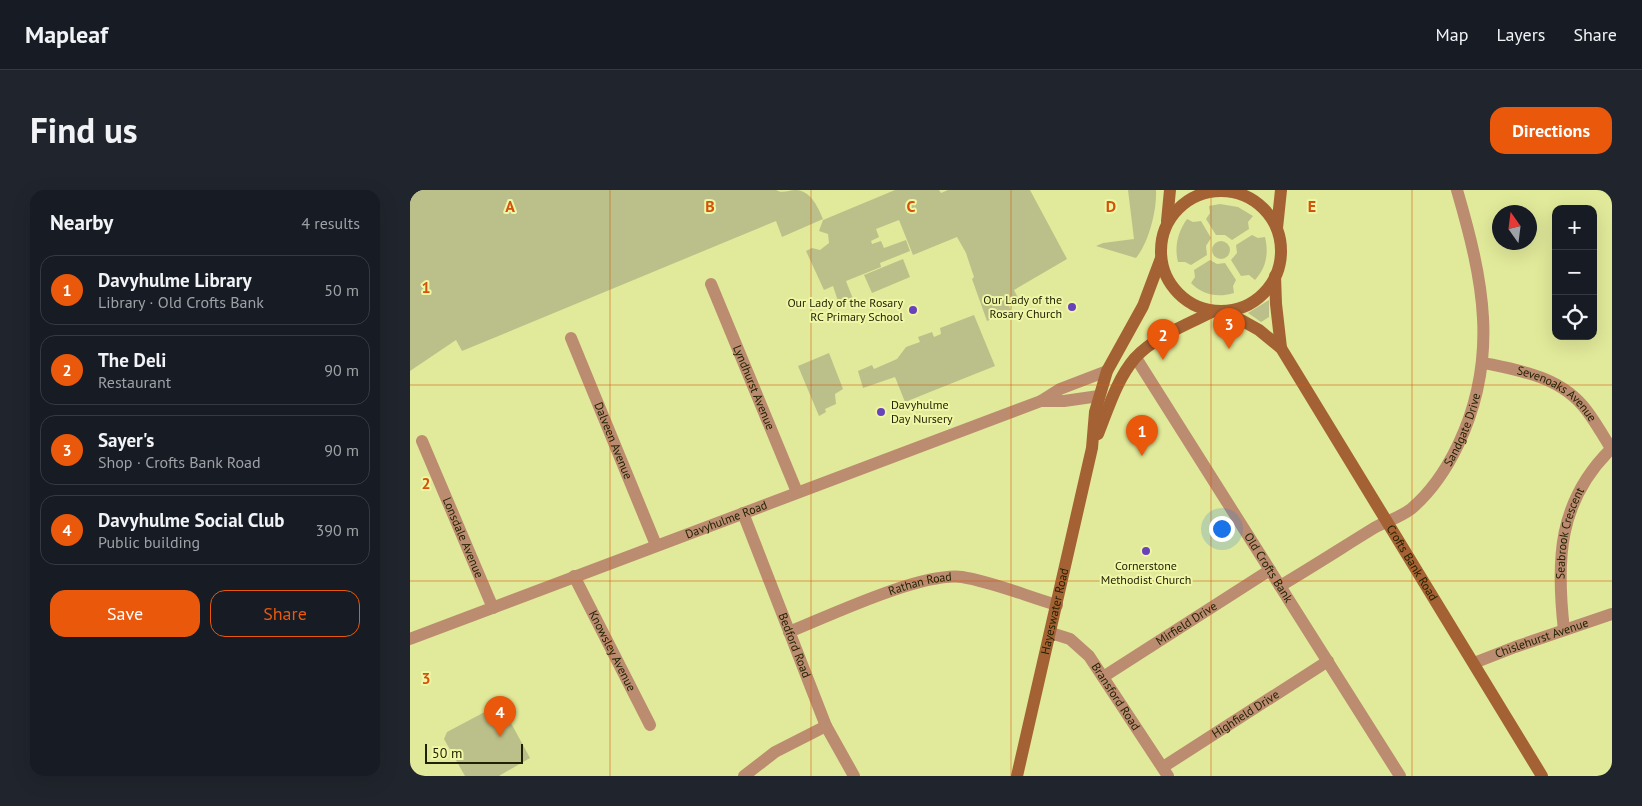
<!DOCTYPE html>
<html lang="en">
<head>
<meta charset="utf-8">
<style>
  :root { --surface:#171b24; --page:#20242c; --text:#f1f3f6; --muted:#9ea1a6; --line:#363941; --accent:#ea580c }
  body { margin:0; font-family:"PT Sans",sans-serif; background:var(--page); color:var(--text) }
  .controls { position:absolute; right:15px; top:15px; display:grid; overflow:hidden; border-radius:10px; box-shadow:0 5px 20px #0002 }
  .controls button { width:45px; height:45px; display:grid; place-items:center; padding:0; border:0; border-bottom:1px solid var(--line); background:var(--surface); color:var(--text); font:25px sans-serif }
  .compass { position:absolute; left:1082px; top:15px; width:45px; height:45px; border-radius:50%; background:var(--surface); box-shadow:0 5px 20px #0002; rotate:346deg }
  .scale { position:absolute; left:15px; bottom:12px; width:98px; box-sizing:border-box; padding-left:5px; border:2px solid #1f2101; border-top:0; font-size:14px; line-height:18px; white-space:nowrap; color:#1f2101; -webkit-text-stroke:4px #eff6a6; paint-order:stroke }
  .you { position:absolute; left:811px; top:338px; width:18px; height:18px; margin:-12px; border:4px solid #fff; border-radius:50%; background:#1a73e8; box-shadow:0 0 0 8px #1a73e833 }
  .badge { display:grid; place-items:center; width:32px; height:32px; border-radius:50%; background:var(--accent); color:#fff; font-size:16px; font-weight:700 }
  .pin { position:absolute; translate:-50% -41px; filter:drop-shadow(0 1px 2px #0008) }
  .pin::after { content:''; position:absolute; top:26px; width:18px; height:15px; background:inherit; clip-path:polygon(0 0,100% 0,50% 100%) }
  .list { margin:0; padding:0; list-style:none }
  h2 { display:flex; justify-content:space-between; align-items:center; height:65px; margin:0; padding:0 20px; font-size:21px }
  h2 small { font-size:16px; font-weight:400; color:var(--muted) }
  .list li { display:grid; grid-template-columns:32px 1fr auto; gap:15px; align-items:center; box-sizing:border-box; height:70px; margin:0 10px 10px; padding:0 10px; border:1px solid var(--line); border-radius:15px }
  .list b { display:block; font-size:19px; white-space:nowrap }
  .list p { margin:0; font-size:16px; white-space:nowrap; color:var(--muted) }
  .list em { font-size:16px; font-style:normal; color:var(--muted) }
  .actions { display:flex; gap:10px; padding:15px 20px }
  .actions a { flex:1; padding:11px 0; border:1px solid var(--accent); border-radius:15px; text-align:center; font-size:18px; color:var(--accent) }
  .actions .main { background:var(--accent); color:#fff }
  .icon { flex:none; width:28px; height:28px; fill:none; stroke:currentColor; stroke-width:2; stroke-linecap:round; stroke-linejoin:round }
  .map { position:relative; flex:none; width:1202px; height:586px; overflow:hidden; border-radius:15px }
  header { display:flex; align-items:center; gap:30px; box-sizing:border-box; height:70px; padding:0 25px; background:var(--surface); border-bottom:1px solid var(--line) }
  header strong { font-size:24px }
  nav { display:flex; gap:28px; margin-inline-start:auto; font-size:18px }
  .intro { display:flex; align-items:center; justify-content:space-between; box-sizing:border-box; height:120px; padding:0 30px }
  h1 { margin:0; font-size:35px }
  .button { padding:12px 22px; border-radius:15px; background:var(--accent); color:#fff; font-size:18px; font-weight:700 }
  main { display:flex; gap:30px; padding:0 30px }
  aside { flex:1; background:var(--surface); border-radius:15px; box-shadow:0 5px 20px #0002 }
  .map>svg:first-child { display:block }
  .green { fill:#bbc08a }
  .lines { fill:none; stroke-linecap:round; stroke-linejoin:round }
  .minor { stroke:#bb8c70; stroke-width:12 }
  .tertiary { stroke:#bb8c70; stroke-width:12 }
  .secondary { stroke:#a46234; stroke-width:12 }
  .grid { fill:none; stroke:#d4530b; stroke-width:1; stroke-opacity:0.55 }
  .poi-dot { fill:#6842bb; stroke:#eff6a6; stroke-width:2 }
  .labels { text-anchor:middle; stroke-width:4; stroke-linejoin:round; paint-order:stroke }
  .poi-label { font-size:12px; fill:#1f2101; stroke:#eff6a6; text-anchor:end }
  .street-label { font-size:12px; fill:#1f2101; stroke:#eff6a6 }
  .grid-label { font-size:16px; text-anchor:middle; font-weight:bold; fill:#d4530b; stroke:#eff6a6; stroke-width:4; stroke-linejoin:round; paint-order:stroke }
</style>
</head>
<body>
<header>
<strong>Mapleaf</strong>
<nav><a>Map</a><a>Layers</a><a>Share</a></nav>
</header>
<div class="intro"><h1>Find us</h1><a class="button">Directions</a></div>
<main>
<aside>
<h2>Nearby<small>4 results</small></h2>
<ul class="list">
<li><span class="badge">1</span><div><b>Davyhulme Library</b><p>Library · Old Crofts Bank</p></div><em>50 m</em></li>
<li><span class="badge">2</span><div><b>The Deli</b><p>Restaurant</p></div><em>90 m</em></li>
<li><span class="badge">3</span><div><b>Sayer's</b><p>Shop · Crofts Bank Road</p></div><em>90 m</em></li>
<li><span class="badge">4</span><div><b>Davyhulme Social Club</b><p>Public building</p></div><em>390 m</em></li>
</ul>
<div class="actions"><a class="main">Save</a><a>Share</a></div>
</aside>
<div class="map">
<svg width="1202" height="586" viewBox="0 0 1202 586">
  <rect width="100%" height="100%" fill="#e1e99a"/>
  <g class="green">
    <path d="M 0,0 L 366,0 C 373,4 378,0 386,0 C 401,1 408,17 413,29 L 372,47 L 366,31 L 52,161 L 46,150 L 0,181 Z"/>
    <path d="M 485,0 L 529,0 L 531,3 L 538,0 L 620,0 L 657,69 L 604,100 L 609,110 L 599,116 L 601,121 L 577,131 L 562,89 L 564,87 L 556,63 L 547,47 L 503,65 L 489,30 L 466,39 L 469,47 L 461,51 L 462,54 L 471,51 L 474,58 L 496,50 L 500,61 L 470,73 L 471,77 L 436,91 L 443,109 L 429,114 L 423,96 L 414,100 L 396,61 L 402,58 L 410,60 L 419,53 L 418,44 L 409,41 L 413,30 Z"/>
    <path d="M 718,0 L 746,0 C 747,20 739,52 726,68 L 686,56 L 693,53 L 724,49 Z"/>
    <path d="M 810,14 L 828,17 L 843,26 L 838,32 L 839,39 L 822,50 L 815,45 L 806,45 L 796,29 L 800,23 L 799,16 Z"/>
    <path d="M 777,29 L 783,32 L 791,31 L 801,48 L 796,56 L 797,65 L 781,75 L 775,72 L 768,72 C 764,56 768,42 777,29 Z"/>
    <path d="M 842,45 L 848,48 L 855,47 C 859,64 856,78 845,90 L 839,85 L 831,86 L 821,70 L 827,63 L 826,55 Z"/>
    <circle cx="811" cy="60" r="9"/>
    <path d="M 493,69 L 500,87 L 462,103 L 454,85 Z"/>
    <path d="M 800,70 L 807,74 L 815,73 L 826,90 L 823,96 L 824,103 C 807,108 793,105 781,93 L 785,87 L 784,80 Z"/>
    <path d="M 859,110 L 859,127 L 851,132 L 838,123 Z"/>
    <path d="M 564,125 L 585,176 L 495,212 L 485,187 L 453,198 L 448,181 L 462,175 L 464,179 L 487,169 L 496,157 L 510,152 L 508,147 L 522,142 L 524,147 L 531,144 L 530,138 Z"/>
    <path d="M 419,163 L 433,199 L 425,204 L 426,214 L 415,219 L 416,222 L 409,226 L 388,176 Z"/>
    <path d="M 86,516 L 95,522 L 120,568 L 89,586 L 55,586 L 34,549 L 37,542 Z"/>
  </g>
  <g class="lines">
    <g class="minor">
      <path id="s1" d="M 301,94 L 387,302"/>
      <path id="s2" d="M 161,148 L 246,355"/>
      <path id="s3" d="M 726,168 L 990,586"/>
      <path id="s4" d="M 1074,173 C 1112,181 1152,187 1177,221 C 1186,233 1194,247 1202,260"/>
      <path id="s5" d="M 12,251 L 83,418"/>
      <path id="s6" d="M 333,323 L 416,536 L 444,586"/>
      <path id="s7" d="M 164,386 L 240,535"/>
      <path id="s8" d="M 870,396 C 902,377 933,357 964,338 C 977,331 989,328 1001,319 C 1021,302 1037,278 1048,255 C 1090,167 1073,89 1047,0"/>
      <path id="s9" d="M 1154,440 C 1146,370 1148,311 1201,259"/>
      <path id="s10" d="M 379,442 C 419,426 511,382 552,387 C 583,392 616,406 647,415"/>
      <path id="s11" d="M 641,443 L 660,449 L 679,466 L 758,586"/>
      <path id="s12" d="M 1064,473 L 1105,457 L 1202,424"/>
      <path id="s13" d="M 693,487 L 860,380"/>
      <path id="s14" d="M 753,577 L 918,471"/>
      <path d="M 334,586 L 365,562 L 416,536"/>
    </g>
    <g class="tertiary">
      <path d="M 631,211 L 654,211 L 689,206"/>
      <path id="s15" d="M 0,449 L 631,211 L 650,199 L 697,181"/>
    </g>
    <g class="secondary">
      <circle cx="811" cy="61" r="60"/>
      <path d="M 757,31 L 760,0"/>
      <path d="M 867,38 L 871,0"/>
      <path d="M 865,86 L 866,114 L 871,158"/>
      <path id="s16" d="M 815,121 L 849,140 L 871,158 L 1132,586"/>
      <path d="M 688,244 C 698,219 707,189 725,168 C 744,147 778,134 804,121"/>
      <path id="s17" d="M 607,586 L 682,258 L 685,222 L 697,181 L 733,116 L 751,68"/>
    </g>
  </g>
  <path class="grid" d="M 200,0 L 200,586M 401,0 L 401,586M 601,0 L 601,586M 801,0 L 801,586M 1002,0 L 1002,586M 0,195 L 1202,195M 0,391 L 1202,391"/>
  <g class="poi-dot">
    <circle cx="662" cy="117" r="5"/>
    <circle cx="503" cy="120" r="5"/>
    <circle cx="471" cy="222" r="5"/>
    <circle cx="736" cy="361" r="5"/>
  </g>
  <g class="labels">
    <g class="poi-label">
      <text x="652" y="114">Our Lady of the<tspan x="652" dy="14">Rosary Church</tspan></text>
      <text x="493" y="117">Our Lady of the Rosary<tspan x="493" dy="14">RC Primary School</tspan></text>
      <text x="481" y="219" text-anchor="start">Davyhulme<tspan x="481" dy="14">Day Nursery</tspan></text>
      <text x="736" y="380" text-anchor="middle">Cornerstone<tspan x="736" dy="14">Methodist Church</tspan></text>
    </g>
    <g class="street-label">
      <text dy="4" stroke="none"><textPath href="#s1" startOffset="112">Lyndhurst Avenue</textPath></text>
      <text dy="4" stroke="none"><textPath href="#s4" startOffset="81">Sevenoaks Avenue</textPath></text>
      <text dy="4" stroke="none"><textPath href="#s8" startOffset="248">Sandgate Drive</textPath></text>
      <text dy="4" stroke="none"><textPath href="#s2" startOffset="111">Dalveen Avenue</textPath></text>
      <text dy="4" stroke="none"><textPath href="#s15" startOffset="338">Davyhulme Road</textPath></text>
      <text dy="4" stroke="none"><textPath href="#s9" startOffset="98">Seabrook Crescent</textPath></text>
      <text dy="4" stroke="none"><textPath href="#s5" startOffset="105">Lonsdale Avenue</textPath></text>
      <text dy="4" stroke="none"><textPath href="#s16" startOffset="319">Crofts Bank Road</textPath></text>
      <text dy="4" stroke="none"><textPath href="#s3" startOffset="248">Old Crofts Bank</textPath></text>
      <text dy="4" stroke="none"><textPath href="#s10" startOffset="140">Rathan Road</textPath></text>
      <text dy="4" stroke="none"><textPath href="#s17" startOffset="169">Hayeswater Road</textPath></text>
      <text dy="4" stroke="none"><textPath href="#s13" startOffset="99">Mirfield Drive</textPath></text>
      <text dy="4" stroke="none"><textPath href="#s12" startOffset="72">Chislehurst Avenue</textPath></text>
      <text dy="4" stroke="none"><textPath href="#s6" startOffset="142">Bedford Road</textPath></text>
      <text dy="4" stroke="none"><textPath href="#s7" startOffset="84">Knowsley Avenue</textPath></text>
      <text dy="4" stroke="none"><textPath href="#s11" startOffset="94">Bransford Road</textPath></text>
      <text dy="4" stroke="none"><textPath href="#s14" startOffset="98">Highfield Drive</textPath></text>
    </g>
  </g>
  <g class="grid-label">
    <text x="100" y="22">A</text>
    <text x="300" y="22">B</text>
    <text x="501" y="22">C</text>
    <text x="701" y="22">D</text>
    <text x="902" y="22">E</text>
    <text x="16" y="103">1</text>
    <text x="16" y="299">2</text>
    <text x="16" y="494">3</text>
  </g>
</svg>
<div class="controls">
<button>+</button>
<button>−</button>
<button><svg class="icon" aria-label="locate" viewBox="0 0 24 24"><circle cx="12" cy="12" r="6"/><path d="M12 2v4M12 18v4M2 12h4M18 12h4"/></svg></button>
</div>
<svg class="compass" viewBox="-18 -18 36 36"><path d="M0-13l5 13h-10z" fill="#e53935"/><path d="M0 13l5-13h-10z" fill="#9ea1a6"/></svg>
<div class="scale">50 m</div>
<div class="you"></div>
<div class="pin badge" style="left:732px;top:266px">1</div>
<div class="pin badge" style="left:753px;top:170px">2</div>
<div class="pin badge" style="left:819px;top:159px">3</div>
<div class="pin badge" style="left:90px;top:547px">4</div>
</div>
</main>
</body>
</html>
